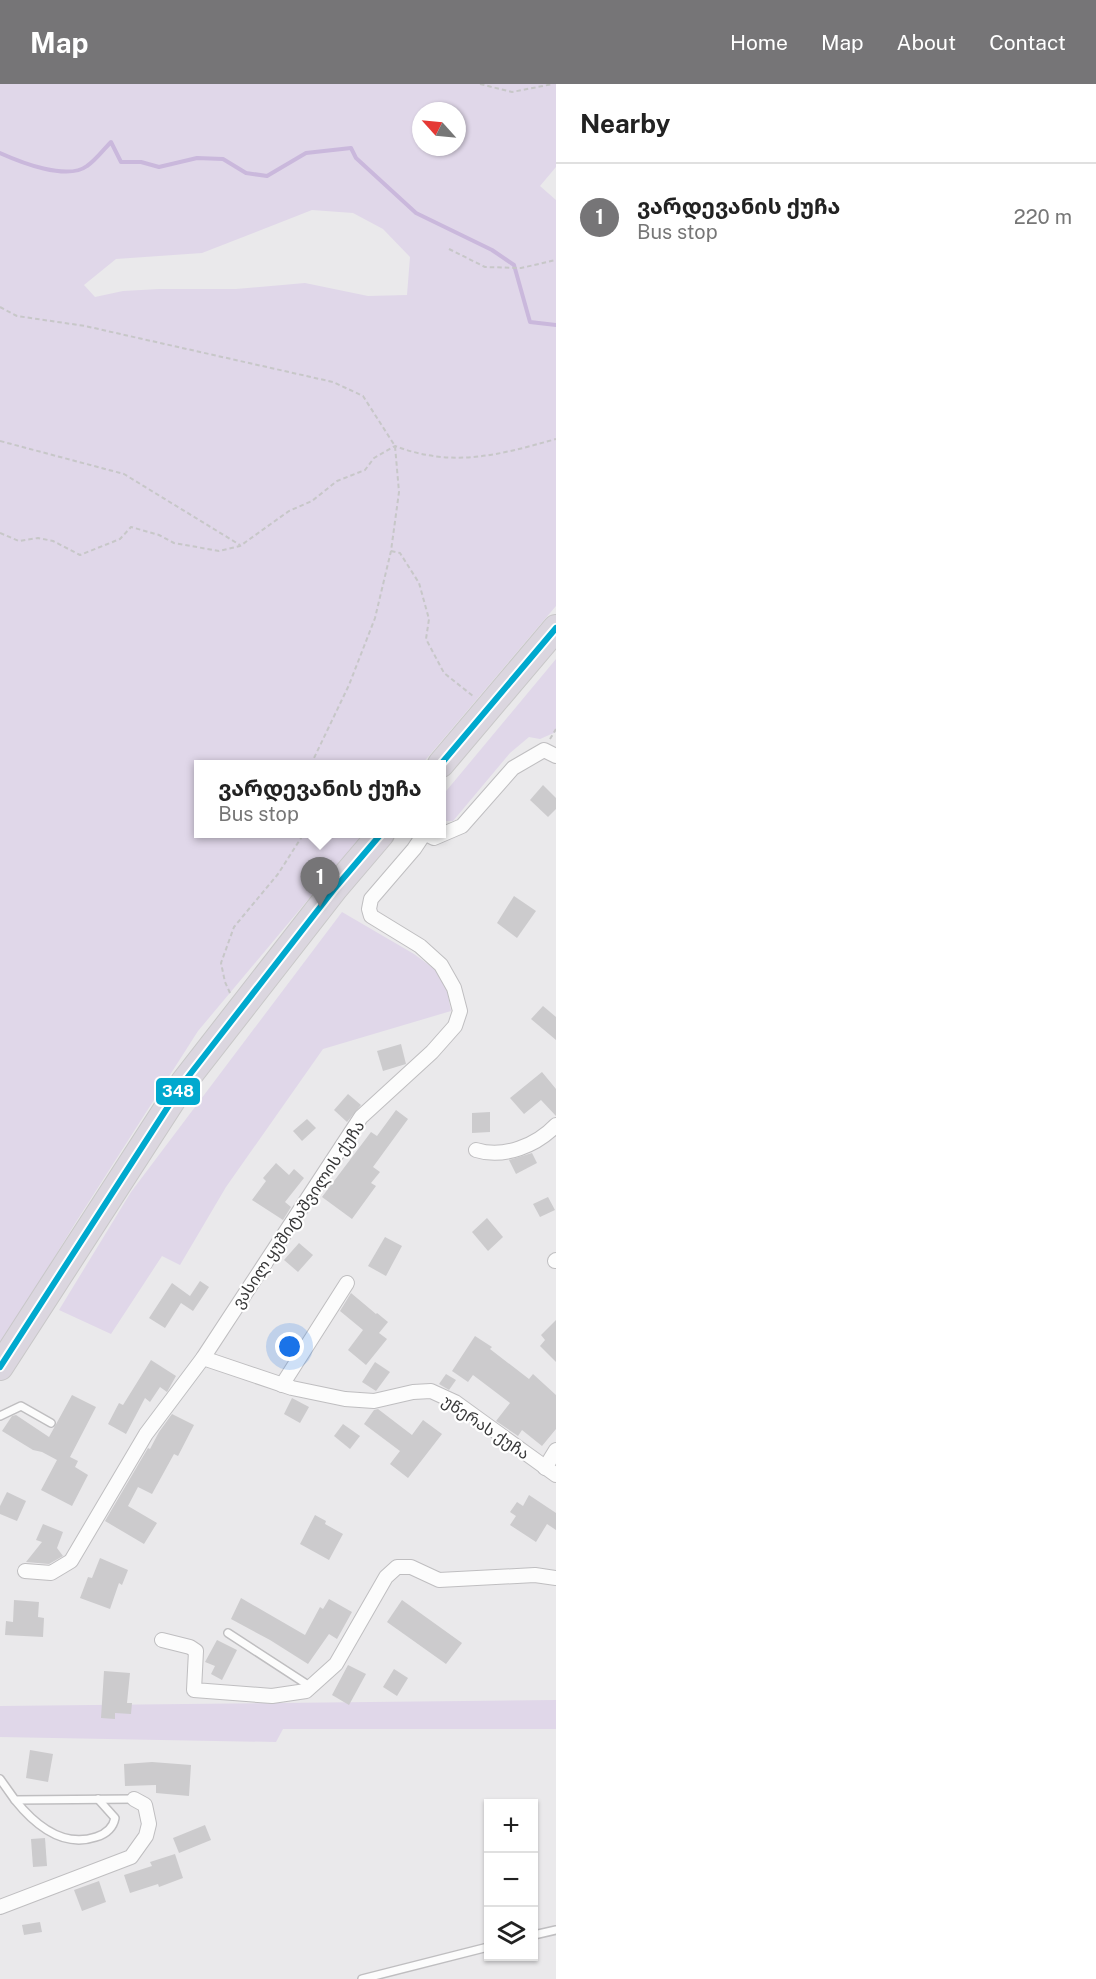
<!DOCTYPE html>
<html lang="en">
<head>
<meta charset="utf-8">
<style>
  :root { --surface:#fff; --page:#f2f2f2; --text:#222; --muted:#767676; --line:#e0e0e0; --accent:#767577 }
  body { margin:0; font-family:"Public Sans","Noto Sans Georgian",sans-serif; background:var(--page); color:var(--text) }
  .controls { position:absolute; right:18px; bottom:18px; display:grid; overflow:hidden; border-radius:0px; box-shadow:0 2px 4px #0004 }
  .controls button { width:54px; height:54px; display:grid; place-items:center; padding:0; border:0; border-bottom:2px solid var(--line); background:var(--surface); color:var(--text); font:30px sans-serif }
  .compass { position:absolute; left:412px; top:18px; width:54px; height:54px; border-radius:50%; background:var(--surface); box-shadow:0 2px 4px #0004; rotate:297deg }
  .you { position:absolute; left:290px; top:1263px; width:21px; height:21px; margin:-15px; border:4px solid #fff; border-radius:50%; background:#1a73e8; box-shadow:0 0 0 9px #1a73e833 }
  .badge { display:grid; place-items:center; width:39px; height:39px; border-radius:50%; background:var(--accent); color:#fff; font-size:20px; font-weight:700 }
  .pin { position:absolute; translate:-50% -50px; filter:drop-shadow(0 2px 3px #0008) }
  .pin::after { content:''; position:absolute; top:32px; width:21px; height:18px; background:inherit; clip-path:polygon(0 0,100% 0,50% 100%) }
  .popup { position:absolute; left:194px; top:676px; width:252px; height:78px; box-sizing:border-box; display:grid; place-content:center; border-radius:0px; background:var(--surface); filter:drop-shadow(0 2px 4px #0005); font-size:20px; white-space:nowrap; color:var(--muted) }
  .popup b { font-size:22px; color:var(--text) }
  .popup::after { content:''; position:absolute; left:50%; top:100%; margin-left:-12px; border:12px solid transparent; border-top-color:var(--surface) }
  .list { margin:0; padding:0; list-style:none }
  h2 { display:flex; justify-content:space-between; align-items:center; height:78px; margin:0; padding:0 24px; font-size:26px }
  h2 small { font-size:20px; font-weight:400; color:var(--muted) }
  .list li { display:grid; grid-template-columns:39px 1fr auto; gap:18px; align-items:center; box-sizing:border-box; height:108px; padding:0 24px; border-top:2px solid var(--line) }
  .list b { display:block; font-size:22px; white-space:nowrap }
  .list p { margin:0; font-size:20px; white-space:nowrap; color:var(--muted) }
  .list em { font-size:20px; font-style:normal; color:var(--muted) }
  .icon { flex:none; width:33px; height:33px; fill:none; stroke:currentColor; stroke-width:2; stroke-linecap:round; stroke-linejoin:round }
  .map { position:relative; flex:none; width:556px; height:1895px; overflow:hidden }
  header { display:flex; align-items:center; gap:36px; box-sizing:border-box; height:84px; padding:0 30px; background:var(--accent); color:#fff }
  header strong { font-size:28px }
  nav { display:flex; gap:33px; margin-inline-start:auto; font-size:21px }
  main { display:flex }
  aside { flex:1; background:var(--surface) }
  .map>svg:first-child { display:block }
  .green { fill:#e0d7e9; fill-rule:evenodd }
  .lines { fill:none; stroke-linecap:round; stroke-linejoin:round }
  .stream { stroke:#cab8dc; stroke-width:4 }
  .building { fill:#cccbcd }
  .lane-casing { stroke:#bfbec0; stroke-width:10 }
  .street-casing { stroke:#bfbec0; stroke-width:16 }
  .highway-casing { stroke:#c8c7c8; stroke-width:28 }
  .path { stroke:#c7c7c8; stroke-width:2; stroke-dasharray:4.5 3; stroke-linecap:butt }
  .lane { stroke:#fcfcfc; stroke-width:7 }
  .street { stroke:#fcfcfc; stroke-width:14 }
  .highway { stroke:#dbd6df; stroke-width:26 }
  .bus-1-casing { stroke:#fff; stroke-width:10 }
  .bus-1 { stroke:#00a9ce; stroke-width:6 }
  .labels { text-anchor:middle; stroke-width:4.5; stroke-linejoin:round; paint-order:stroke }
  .street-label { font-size:16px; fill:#373738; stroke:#fff }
  .line-badge { stroke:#fff; stroke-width:2 }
  .badge-label { font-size:16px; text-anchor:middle; font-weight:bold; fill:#fff }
</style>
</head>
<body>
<header>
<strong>Map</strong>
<nav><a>Home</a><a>Map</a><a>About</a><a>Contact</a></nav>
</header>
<main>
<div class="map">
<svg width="556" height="1895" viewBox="0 0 556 1895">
  <rect width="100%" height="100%" fill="#eae9eb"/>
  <g class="green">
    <path d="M 0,0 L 556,0 L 556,83 L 540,102 L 556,116 L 556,522 L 422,680 L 198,680 L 198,750 L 363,750 L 198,947 L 76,1138 L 0,1262 ZM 421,27 L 457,27 L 457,63 L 421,63 ZM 312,126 L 353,129 L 383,145 L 410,173 L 407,211 L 368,212 L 305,199 L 236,205 L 159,205 L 123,207 L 95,213 L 84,201 L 116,175 L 202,169 Z"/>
    <path d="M 556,575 L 556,648 L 540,655 L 529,653 L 510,669 L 453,737 L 442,737 L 442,712 Z"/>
    <path d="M 342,828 L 414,870 L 437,887 L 447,906 L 451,927 L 323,965 L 226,1103 L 180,1181 L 162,1172 L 111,1250 L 59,1226 L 131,1108 Z"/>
    <path d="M 556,1616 L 556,1645 L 283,1645 L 276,1658 L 0,1653 L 0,1622 Z"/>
  </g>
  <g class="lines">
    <path class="stream" d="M 0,69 C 20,78 67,97 87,82 C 96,76 103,66 111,58 L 121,78 L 141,78 L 159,83 L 197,74 L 223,75 L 246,89 L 267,92 L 306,69 L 351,64 L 356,74 L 416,129 L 492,166 L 514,181 L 530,238 L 556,241"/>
  </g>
  <g class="building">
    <path d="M 543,701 L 556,714 L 556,725 L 548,733 L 530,716 Z"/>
    <path d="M 514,812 L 536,827 L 517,854 L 497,839 Z"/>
    <path d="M 543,922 L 556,933 L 556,956 L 531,935 Z"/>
    <path d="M 401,960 L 406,980 L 383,987 L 377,967 Z"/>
    <path d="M 542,988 L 556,1005 L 556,1032 L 541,1016 L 524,1030 L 510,1014 Z"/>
    <path d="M 348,1010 L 361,1021 L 347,1038 L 334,1026 Z"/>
    <path d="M 396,1026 L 408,1035 L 373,1083 L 380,1088 L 371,1099 L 376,1102 L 352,1135 L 322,1113 L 371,1048 L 377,1052 Z"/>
    <path d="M 490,1028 L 490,1048 L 472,1049 L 472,1029 Z"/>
    <path d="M 307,1035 L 316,1044 L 302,1057 L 293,1047 Z"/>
    <path d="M 532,1069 L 537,1079 L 516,1090 L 509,1076 Z"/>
    <path d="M 276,1079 L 289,1091 L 294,1085 L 304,1094 L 285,1118 L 291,1123 L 283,1136 L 252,1116 L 266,1097 L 263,1094 Z"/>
    <path d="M 548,1113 L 555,1126 L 540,1133 L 533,1120 Z"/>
    <path d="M 487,1134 L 503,1153 L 488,1167 L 472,1148 Z"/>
    <path d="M 385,1153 L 402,1162 L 386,1192 L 368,1182 Z"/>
    <path d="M 299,1159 L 313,1171 L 298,1188 L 284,1176 Z"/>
    <path d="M 200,1197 L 209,1203 L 193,1227 L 181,1219 L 165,1244 L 149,1234 L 172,1199 L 190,1212 Z"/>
    <path d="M 351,1209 L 376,1230 L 377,1229 L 388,1238 L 379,1249 L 387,1255 L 366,1281 L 348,1266 L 363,1246 L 340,1227 Z"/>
    <path d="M 556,1236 L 556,1278 L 540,1262 L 545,1256 L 541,1251 Z"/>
    <path d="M 475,1252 L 492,1263 L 490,1265 L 529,1295 L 533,1290 L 556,1311 L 556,1345 L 542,1362 L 522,1346 L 518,1352 L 496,1337 L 510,1319 L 473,1291 L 468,1298 L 452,1287 Z"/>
    <path d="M 151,1276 L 176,1292 L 167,1308 L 160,1303 L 150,1318 L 145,1314 L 126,1350 L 108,1340 L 119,1319 L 123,1321 Z"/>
    <path d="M 375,1278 L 390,1288 L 376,1307 L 362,1298 Z"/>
    <path d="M 446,1290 L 456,1296 L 449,1306 L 439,1300 Z"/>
    <path d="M 72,1311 L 96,1323 L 70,1373 L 78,1377 L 75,1383 L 88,1391 L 72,1422 L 41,1406 L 57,1376 L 42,1368 L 33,1366 L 2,1347 L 12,1332 L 16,1331 L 49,1353 Z"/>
    <path d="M 292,1314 L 309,1323 L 300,1339 L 284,1330 Z"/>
    <path d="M 378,1325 L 412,1351 L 423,1336 L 442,1350 L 408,1394 L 390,1380 L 400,1367 L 364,1340 L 374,1326 Z"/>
    <path d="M 172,1330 L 194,1341 L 178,1372 L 174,1370 L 152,1410 L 138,1403 L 128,1422 L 157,1439 L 144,1460 L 105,1437 L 148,1364 L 150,1365 L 159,1348 Z"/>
    <path d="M 343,1340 L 360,1352 L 350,1365 L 334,1352 Z"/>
    <path d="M 7,1408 L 26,1417 L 17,1437 L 0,1430 L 0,1422 Z"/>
    <path d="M 529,1411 L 556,1429 L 556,1446 L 547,1440 L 536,1458 L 510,1441 L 516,1432 L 510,1428 L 517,1418 L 523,1422 Z"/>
    <path d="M 315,1431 L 326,1437 L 325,1440 L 343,1450 L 329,1476 L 300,1460 Z"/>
    <path d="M 43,1440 L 63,1448 L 57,1464 L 63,1472 L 49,1480 L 26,1478 L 42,1458 L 36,1456 Z"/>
    <path d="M 100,1474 L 128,1486 L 122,1501 L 119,1499 L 110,1525 L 80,1514 L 88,1493 L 92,1494 Z"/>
    <path d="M 241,1514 L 305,1551 L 320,1523 L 323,1525 L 329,1515 L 352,1528 L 337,1555 L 329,1550 L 308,1580 L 270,1556 L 231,1535 Z"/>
    <path d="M 14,1516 L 39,1518 L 38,1533 L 44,1534 L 43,1553 L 5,1551 L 6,1537 L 13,1538 Z"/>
    <path d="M 402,1516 L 462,1559 L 446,1580 L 387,1538 Z"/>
    <path d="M 217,1556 L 237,1566 L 222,1596 L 211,1590 L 215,1582 L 205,1578 Z"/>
    <path d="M 348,1581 L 366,1590 L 349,1621 L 332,1611 Z"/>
    <path d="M 394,1585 L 408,1594 L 397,1612 L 383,1603 Z"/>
    <path d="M 104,1587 L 130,1589 L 127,1619 L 132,1619 L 131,1630 L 115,1629 L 115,1635 L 101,1634 Z"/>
    <path d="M 30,1666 L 53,1670 L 48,1698 L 26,1694 Z"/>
    <path d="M 152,1678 L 191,1681 L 189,1712 L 156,1709 L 156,1701 L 125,1702 L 124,1680 Z"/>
    <path d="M 205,1741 L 211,1756 L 179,1769 L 173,1754 Z"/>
    <path d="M 45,1754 L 47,1782 L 33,1783 L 31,1755 Z"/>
    <path d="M 175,1770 L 183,1794 L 159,1803 L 158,1800 L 130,1809 L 124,1791 L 152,1782 L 150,1778 Z"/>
    <path d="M 99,1797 L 106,1818 L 82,1827 L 74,1806 Z"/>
    <path d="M 40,1838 L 42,1848 L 24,1851 L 22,1841 Z"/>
  </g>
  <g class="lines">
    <g class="lane-casing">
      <g id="lane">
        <path d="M 0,1332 L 21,1322 L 51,1339"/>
        <path d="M 228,1549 L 311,1603"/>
        <path d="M 0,1695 L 15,1716 L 134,1715"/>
        <path d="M 15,1716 C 35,1741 63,1764 96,1753 C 106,1750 113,1744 115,1734 L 98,1715"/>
        <path d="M 534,1851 L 556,1846"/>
        <path d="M 362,1895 L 488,1863"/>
      </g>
    </g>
    <g class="street-casing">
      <g id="street">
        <path d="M 426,750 L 434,754 L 462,742 L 513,684 L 544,666 L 556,672"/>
        <path d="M 476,1066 C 504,1075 537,1061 556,1041"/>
        <path d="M 555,1177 L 556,1176"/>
        <path d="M 203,1274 L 292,1304 L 345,1315 L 374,1317 L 413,1308 L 431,1307 L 455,1318 L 556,1391"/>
        <path d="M 282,1301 L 347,1199"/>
        <path d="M 545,1384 L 556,1366"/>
        <path d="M 25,1487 L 51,1489 L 71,1477 L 146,1350 L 203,1274 L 361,1033 L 432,968 L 455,942 L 460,927 L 454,904 L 441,881 L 420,862 L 371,832 L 369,825 L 371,815 L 414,765 L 424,750"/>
        <path d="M 162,1556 L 190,1563 L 196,1567 L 194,1606 L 272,1612 L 306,1607 L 336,1580 L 386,1493 L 397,1483 L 411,1483 L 439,1496 L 535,1491 L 556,1494"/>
        <path d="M 0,1823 L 131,1773 L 146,1752 L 149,1740 L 145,1721 L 134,1715"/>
      </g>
    </g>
    <g class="highway-casing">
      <g id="highway">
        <path d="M 441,680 L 556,544"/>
        <path d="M 0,1283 L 184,998 L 335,804 L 381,750"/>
      </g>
    </g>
    <g class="path">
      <path d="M 480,0 L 512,8 L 553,0"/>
      <path d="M 449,165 L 485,183 L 521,184 L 556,176"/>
      <path d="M 0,223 L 17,232 L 85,242 L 333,298 L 363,312 L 395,362 L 399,408 L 391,467 L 375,534 L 349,601 L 314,674 L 313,680"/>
      <path d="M 0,357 L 124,390 L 240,461"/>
      <path d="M 0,449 L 19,457 L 38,454 L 53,457 L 80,471 L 120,455 L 131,443 L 159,451 L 174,459 L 219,467 L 240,462 L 289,427 L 312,417 L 337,397 L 365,386 L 374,374 L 395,362 C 453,384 499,371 556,355"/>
      <path d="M 391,467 L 400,469 L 419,499 L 429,535 L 426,555 L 444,589 L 473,612"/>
      <path d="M 550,655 L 556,645"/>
      <path d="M 230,909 L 225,898 L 221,879 L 234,843 L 278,790 L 301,754 L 302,750"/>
    </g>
    <use href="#lane" class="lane"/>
    <use href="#street" class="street"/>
    <use href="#highway" class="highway"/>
    <g class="bus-1-casing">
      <g id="bus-1">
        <path d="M 441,680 L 556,544"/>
        <path d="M 0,1283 L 184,998 L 335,804 L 381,750"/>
      </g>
    </g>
    <use href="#bus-1" class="bus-1"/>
  </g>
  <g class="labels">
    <g class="street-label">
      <text transform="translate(298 1130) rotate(-56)" y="6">ვასილ ყუშიტაშვილის ქუჩა</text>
      <text transform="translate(486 1343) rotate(34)" y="6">უწერას ქუჩა</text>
    </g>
  </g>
  <rect class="line-badge" x="155" y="993" width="46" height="29" rx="6" fill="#00a9ce"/>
  <g class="badge-label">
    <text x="178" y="1013">348</text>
  </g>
</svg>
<div class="controls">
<button>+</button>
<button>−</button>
<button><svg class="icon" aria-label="layers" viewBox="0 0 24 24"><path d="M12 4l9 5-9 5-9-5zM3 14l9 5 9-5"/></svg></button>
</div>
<svg class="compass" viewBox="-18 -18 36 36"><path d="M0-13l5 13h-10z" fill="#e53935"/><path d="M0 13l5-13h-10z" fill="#767676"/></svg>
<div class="you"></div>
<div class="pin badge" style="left:320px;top:823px">1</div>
<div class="popup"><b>ვარდევანის ქუჩა</b>Bus stop</div>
</div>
<aside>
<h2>Nearby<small></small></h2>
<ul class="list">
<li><span class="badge">1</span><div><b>ვარდევანის ქუჩა</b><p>Bus stop</p></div><em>220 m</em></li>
</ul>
</aside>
</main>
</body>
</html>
